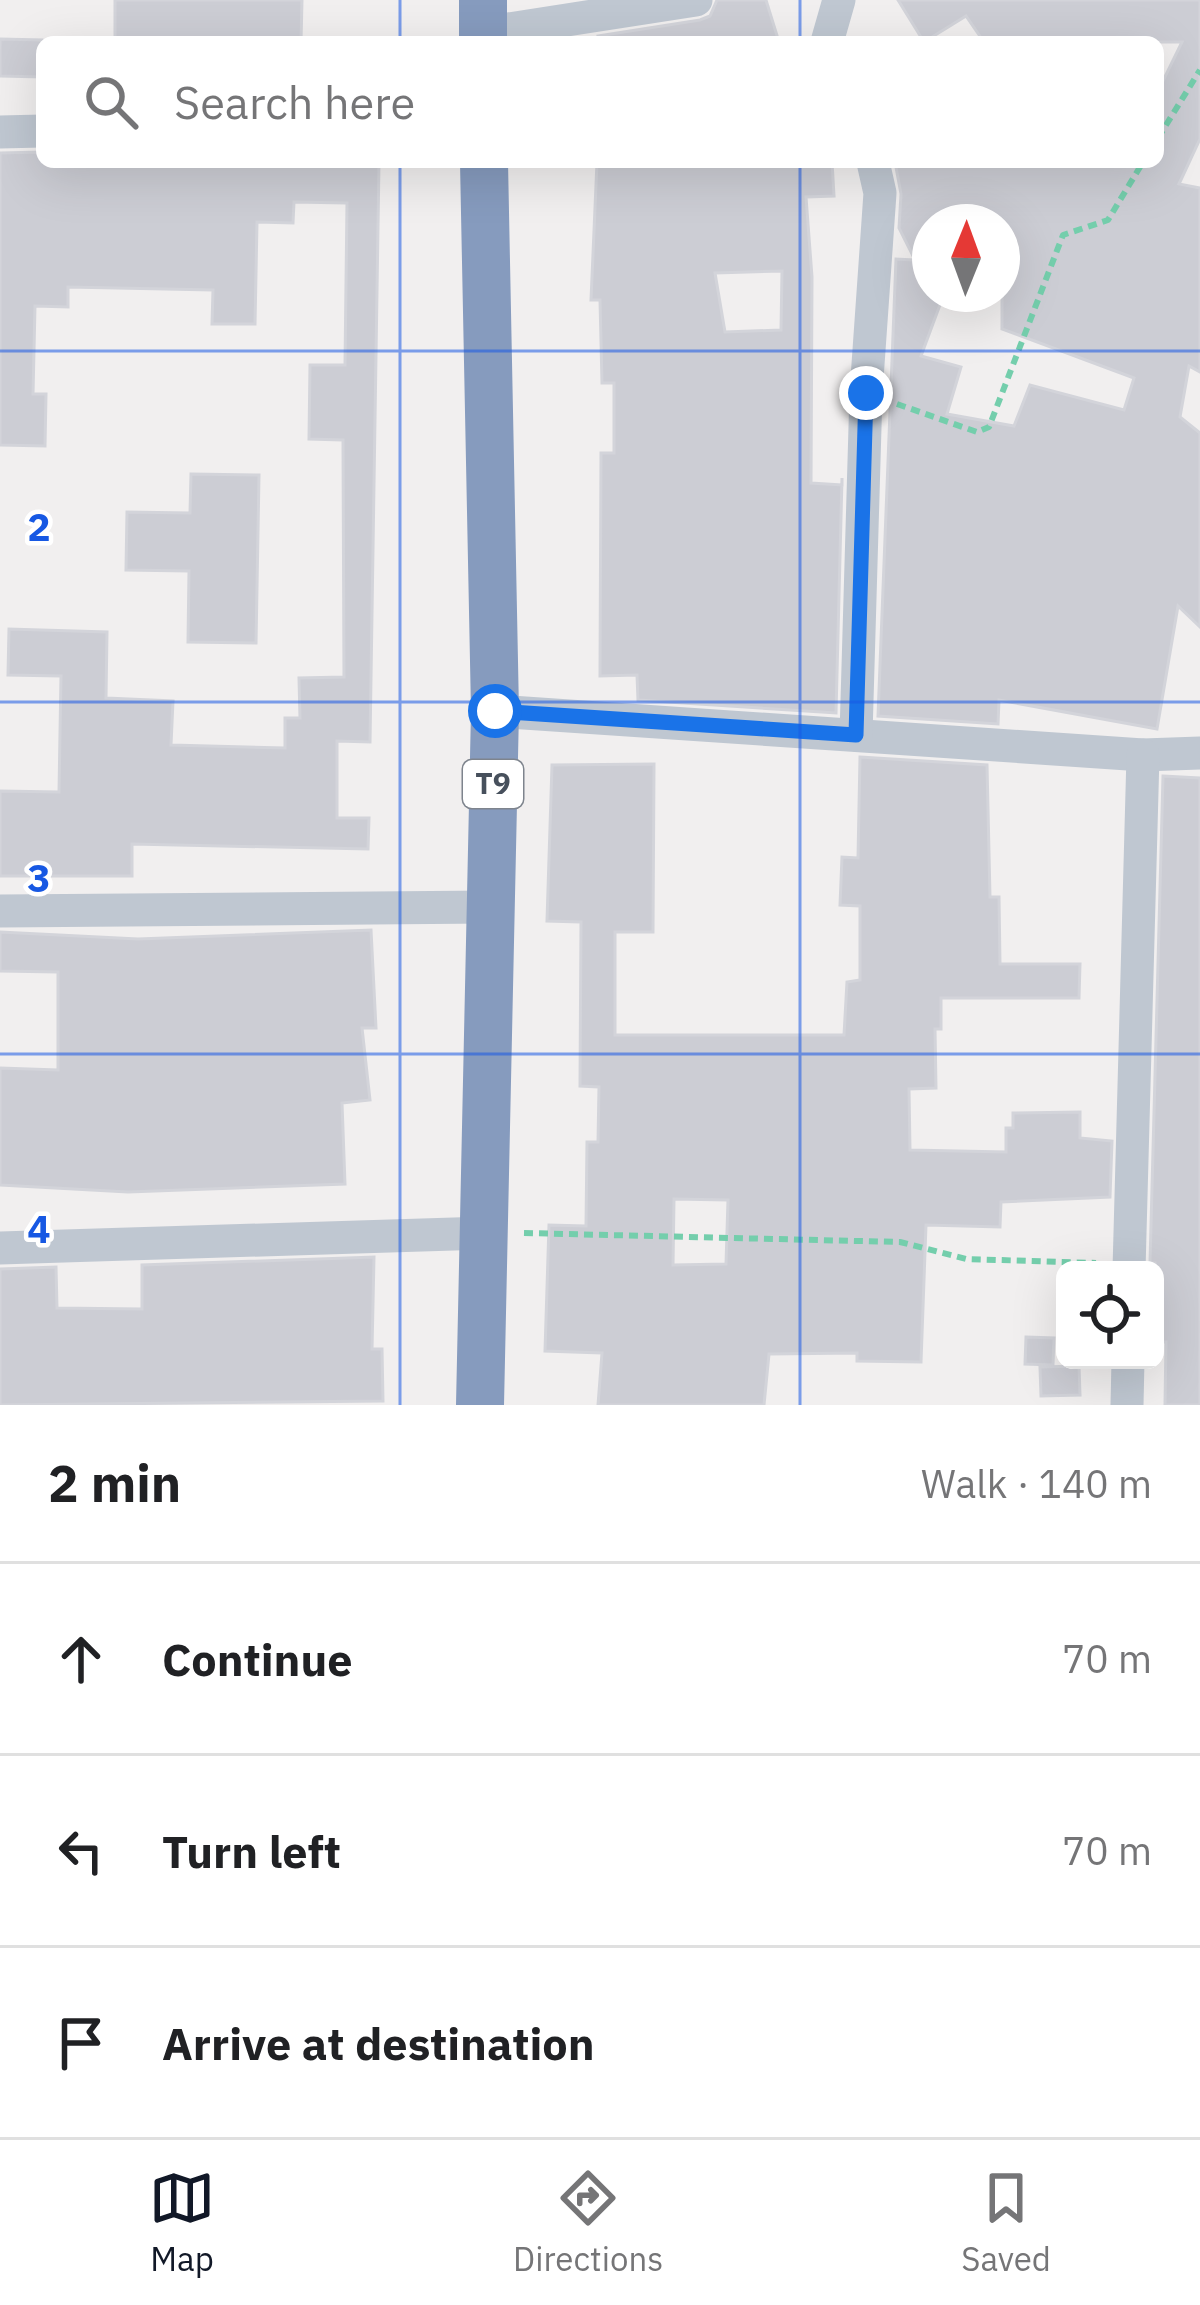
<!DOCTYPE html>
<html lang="en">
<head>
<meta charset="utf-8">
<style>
  :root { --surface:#fff; --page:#f2f2f2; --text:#202124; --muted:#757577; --line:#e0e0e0; --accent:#111827 }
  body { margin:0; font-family:"IBM Plex Sans",sans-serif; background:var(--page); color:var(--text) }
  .controls { position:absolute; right:36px; bottom:36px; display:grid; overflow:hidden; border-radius:18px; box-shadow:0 12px 48px #0002 }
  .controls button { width:108px; height:108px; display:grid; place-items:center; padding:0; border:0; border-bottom:3px solid var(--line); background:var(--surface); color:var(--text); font:60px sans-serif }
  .compass { position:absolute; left:912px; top:204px; width:108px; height:108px; border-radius:50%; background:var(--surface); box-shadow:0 12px 48px #0002; rotate:1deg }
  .stop { position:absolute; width:36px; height:36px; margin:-27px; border:9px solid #1a73e8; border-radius:50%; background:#fff }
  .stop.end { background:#1a73e8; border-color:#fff; box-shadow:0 3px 12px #0008 }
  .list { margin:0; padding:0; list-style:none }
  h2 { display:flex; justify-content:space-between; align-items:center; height:156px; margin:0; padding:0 48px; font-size:51px }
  h2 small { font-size:39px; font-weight:400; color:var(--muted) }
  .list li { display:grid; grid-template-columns:78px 1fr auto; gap:36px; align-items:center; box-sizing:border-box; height:192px; padding:0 48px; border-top:3px solid var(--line) }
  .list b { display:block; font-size:45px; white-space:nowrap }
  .list em { font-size:39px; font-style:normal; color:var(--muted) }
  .icon { flex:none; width:66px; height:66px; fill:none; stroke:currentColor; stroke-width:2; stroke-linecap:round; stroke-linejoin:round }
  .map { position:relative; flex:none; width:1200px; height:1405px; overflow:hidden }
  .search { position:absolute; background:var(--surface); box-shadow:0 12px 48px #0002; left:36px; right:36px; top:36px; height:132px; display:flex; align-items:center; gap:30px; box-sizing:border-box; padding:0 42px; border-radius:18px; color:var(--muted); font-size:45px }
  .sheet { height:732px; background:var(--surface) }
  nav { display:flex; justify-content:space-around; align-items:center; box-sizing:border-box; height:168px; border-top:3px solid var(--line); background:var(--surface); font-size:33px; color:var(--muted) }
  nav a { display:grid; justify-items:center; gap:6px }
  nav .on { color:var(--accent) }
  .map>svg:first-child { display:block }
  .building { fill:#cccdd4; stroke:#d3d4da; stroke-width:3; fill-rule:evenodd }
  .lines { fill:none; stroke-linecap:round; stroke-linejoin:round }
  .path { stroke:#74ceac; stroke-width:6; stroke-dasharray:9 6; stroke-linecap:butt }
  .minor { stroke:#bfc7d1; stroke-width:33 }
  .highway { stroke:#869bbe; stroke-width:48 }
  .route { stroke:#1a73e8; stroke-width:15 }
  .grid { fill:none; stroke:#1758e3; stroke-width:3; stroke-opacity:0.55 }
  .labels { text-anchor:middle; stroke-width:9; stroke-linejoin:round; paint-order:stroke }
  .shield { fill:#fff; stroke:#7e848d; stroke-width:3 }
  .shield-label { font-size:30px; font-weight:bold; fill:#47505c }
  .grid-label { font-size:39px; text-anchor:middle; font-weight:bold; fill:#1758e3; stroke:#fff; stroke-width:9; stroke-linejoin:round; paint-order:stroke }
</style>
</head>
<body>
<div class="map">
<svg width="1200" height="1405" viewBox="0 0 1200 1405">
  <rect width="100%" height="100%" fill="#f1efef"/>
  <g class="building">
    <path d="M 115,0 L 302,0 L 301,42 L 115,42 Z"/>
    <path d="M 717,0 L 766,0 L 779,42 L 599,42 L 598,36 L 700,20 L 710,16 Z"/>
    <path d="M 898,0 L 1200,0 L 1200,139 L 1179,184 L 1200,188 L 1200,372 L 1189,366 L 1180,417 L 1200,433 L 1200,627 L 1178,606 L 1157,729 L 999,700 L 998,724 L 878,716 L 896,259 L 915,260 L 899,228 L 901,194 L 895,162 L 1158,162 L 1158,91 L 1182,42 L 984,42 L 966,16 L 924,42 ZM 930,222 L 1002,222 L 1002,329 L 1134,378 L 1124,410 L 1030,385 L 1014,426 L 947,414 L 961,367 L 921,356 L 944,294 L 930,294 Z"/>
    <path d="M 0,39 L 42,40 L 42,77 L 0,76 Z"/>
    <path d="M 42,152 L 42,162 L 379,162 L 370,742 L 337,741 L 337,818 L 369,818 L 368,849 L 132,844 L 132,876 L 0,876 L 0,791 L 59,792 L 61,676 L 8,675 L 9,629 L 107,632 L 106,698 L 173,701 L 171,745 L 285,748 L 285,718 L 300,718 L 299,678 L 344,677 L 343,440 L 309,439 L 310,365 L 345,365 L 347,203 L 294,202 L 293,223 L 257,222 L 255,324 L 212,324 L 213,290 L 68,287 L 68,307 L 35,306 L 33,394 L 46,394 L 45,446 L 0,445 L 0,153 Z"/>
    <path d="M 597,162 L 832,162 L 834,196 L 806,197 L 812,277 L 811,483 L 842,485 L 842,478 L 836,713 L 638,700 L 637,675 L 600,676 L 601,453 L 614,453 L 614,383 L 602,383 L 600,300 L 591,300 ZM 782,271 L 781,330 L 725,332 L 715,273 Z"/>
    <path d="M 191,474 L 259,475 L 256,643 L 188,642 L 189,571 L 126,570 L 127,512 L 190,513 Z"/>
    <path d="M 860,757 L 987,765 L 990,897 L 999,897 L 1000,964 L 1080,964 L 1079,998 L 941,998 L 941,1029 L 935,1029 L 936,1088 L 909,1089 L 910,1150 L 1006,1152 L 1006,1128 L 1013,1128 L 1013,1113 L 1080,1112 L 1080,1138 L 1112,1141 L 1110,1197 L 1001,1202 L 1000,1227 L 926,1225 L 921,1362 L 857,1361 L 857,1353 L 769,1354 L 764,1405 L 598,1405 L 602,1353 L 545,1351 L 549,1225 L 586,1226 L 587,1142 L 598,1142 L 599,1087 L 580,1086 L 581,922 L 547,921 L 552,765 L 654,764 L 653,932 L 615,932 L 615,1035 L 844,1035 L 847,982 L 860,980 L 860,906 L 840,905 L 842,857 L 858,858 ZM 674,1199 L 728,1200 L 726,1264 L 673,1265 Z"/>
    <path d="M 1163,776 L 1200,778 L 1200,1405 L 1165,1405 L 1166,1342 L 1155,1342 L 1155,1263 L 1150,1263 Z"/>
    <path d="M 371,930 L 376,1028 L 362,1028 L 370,1100 L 342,1103 L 345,1184 L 128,1192 L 0,1185 L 0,1068 L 58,1070 L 58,972 L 0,971 L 0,932 L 138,939 Z"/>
    <path d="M 374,1257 L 372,1349 L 382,1349 L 383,1401 L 0,1405 L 0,1269 L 56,1267 L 57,1308 L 142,1309 L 142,1265 Z"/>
    <path d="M 1026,1337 L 1054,1338 L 1053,1365 L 1025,1364 Z"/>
    <path d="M 1079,1366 L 1080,1395 L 1041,1396 L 1040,1367 Z"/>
  </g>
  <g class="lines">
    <g class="path">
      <path d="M 1158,138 L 1200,70"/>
      <path d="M 897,404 L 977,432 L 989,427 L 1063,235 L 1108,220 L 1143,162"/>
      <path d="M 524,1233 L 900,1242 L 966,1259 L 1096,1263"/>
    </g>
    <g class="minor">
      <path d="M 483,33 L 696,0"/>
      <path d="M 827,42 L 839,0"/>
      <path d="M 0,132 L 42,131"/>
      <path d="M 495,711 L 1143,755 L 1200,753"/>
      <path d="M 856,735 L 866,393 L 880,193 L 873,162"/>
      <path d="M 0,911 L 490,907"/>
      <path d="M 0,1248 L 486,1233"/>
      <path d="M 1129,1270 L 1143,755"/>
      <path d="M 1127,1405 L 1128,1360"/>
    </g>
    <g class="highway">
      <path d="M 483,0 L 483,42"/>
      <path d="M 480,1405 L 495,711 L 484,162"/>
    </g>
  </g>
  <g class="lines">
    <path class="route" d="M 495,711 L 856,735 L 866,393"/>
  </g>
  <path class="grid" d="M 400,0 L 400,42M 800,0 L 800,42M 400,162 L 400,1405M 800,162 L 800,1405M 0,351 L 1200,351M 0,702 L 1200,702M 0,1054 L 1200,1054"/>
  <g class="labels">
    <rect class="shield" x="463" y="760" width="60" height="48" rx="9"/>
    <g class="shield-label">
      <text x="493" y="794">T9</text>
    </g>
  </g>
  <g class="grid-label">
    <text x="39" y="541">2</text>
    <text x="39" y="892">3</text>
    <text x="39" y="1243">4</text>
  </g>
</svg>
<div class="controls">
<button><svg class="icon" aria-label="locate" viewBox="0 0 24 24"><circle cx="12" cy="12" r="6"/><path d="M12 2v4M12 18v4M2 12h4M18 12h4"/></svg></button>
</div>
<svg class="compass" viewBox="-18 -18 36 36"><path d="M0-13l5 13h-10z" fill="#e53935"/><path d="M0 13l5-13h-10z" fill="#757577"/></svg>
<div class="stop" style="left:495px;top:711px"></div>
<div class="stop end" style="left:866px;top:393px"></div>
<div class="search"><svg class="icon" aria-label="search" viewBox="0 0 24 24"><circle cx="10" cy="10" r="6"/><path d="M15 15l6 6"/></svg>Search here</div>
</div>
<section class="sheet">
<h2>2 min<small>Walk · 140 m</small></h2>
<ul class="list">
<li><svg class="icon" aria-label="ahead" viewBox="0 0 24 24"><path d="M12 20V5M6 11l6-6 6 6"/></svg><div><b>Continue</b></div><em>70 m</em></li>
<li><svg class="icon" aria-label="left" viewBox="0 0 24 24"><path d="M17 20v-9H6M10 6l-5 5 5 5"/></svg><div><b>Turn left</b></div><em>70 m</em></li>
<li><svg class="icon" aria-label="arrive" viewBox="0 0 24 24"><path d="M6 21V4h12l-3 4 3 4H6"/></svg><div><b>Arrive at destination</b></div></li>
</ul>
</section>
<nav>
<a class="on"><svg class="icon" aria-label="map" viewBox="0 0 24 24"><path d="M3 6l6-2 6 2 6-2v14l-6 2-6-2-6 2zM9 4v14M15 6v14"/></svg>Map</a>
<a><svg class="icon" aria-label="directions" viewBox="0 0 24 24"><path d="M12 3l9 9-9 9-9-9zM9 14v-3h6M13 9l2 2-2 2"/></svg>Directions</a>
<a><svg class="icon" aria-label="saved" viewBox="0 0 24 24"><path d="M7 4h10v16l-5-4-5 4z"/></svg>Saved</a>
</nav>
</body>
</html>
